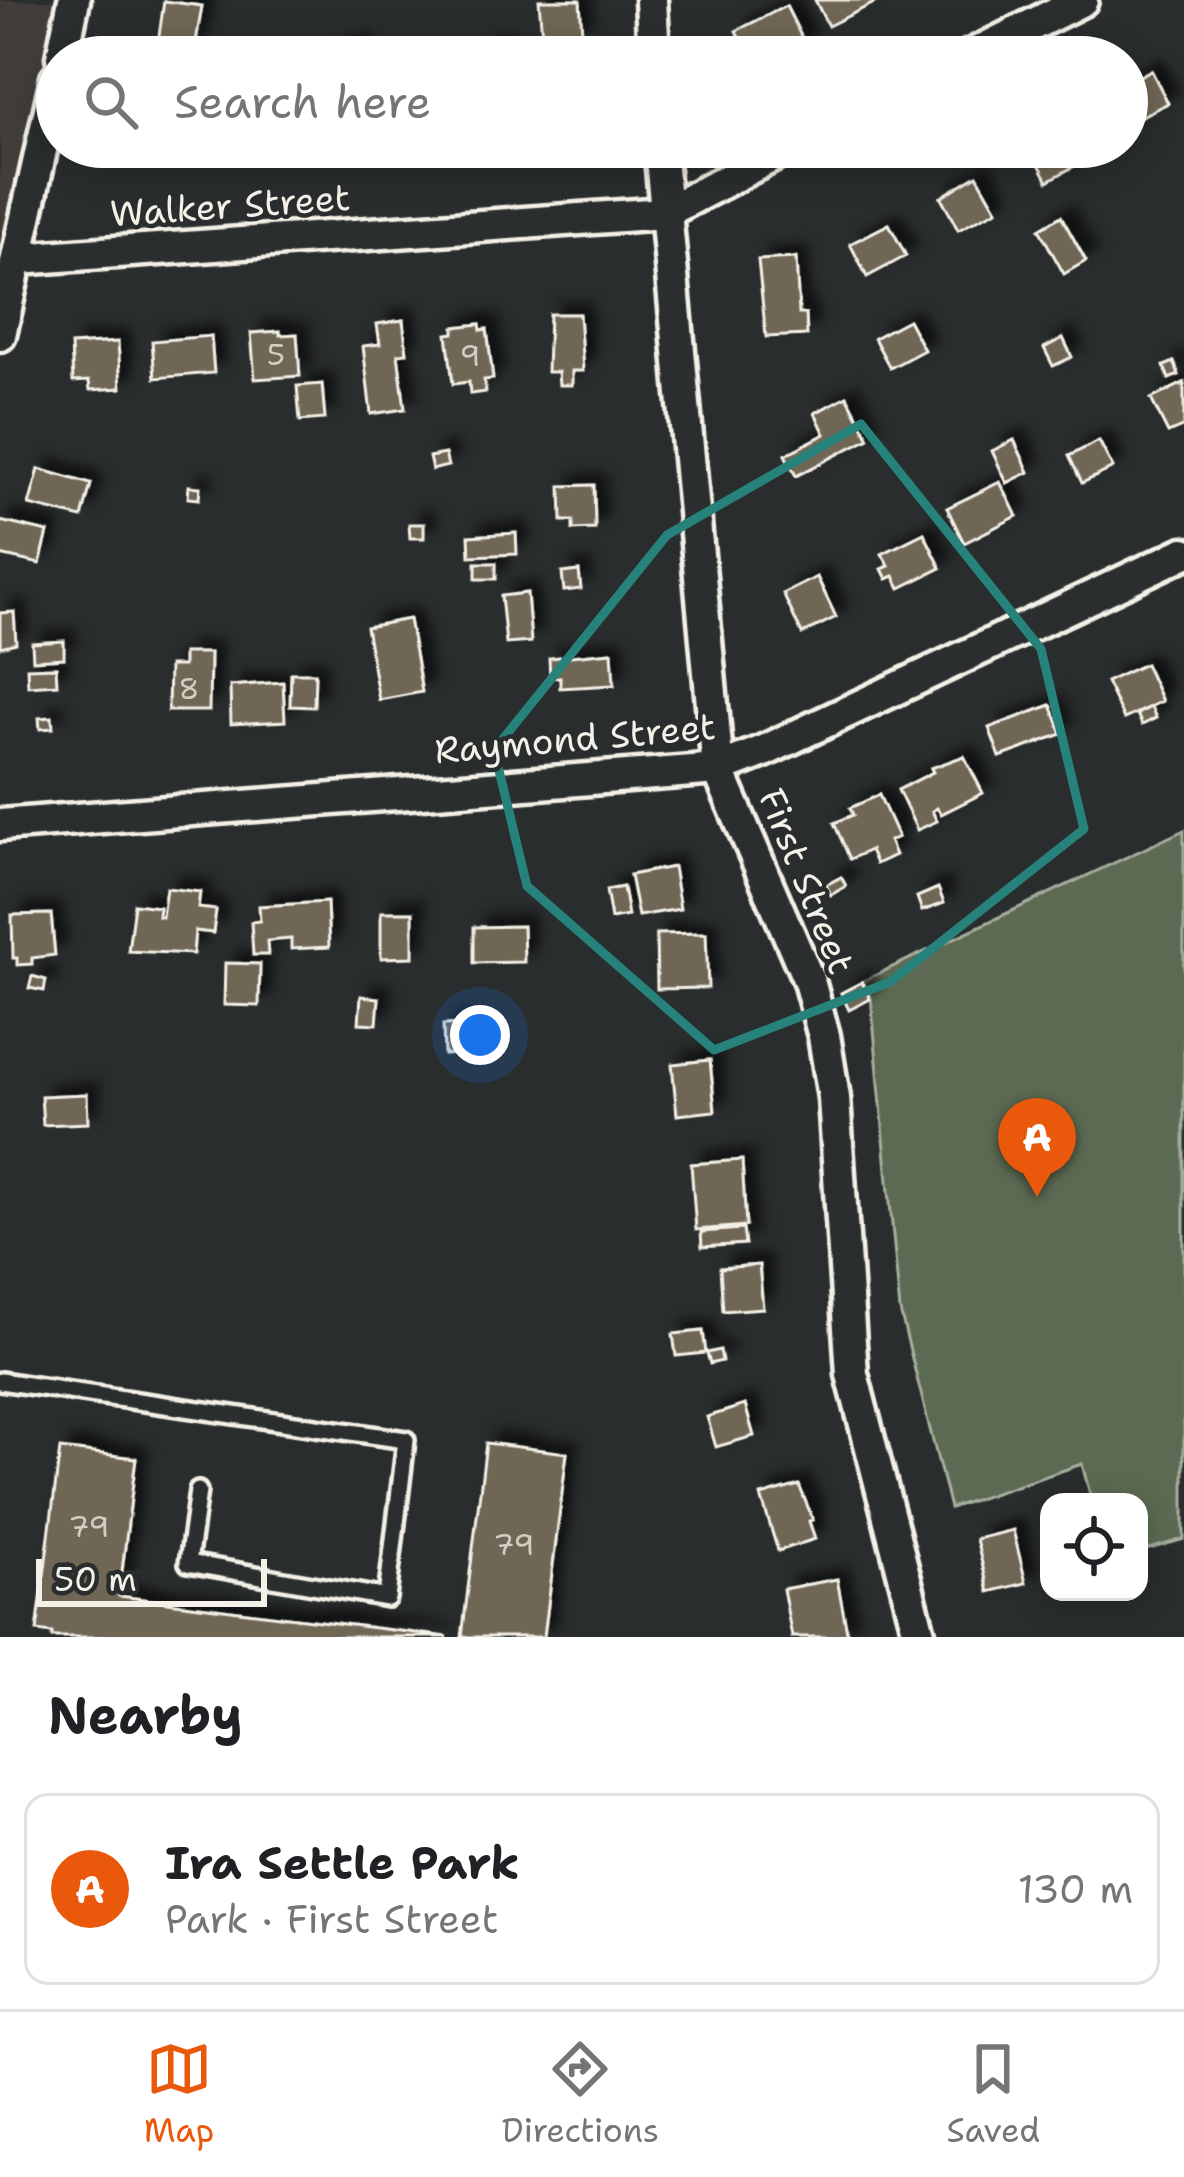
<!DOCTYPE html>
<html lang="en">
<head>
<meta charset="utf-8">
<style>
  :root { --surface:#fff; --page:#f2f2f2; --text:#202124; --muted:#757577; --line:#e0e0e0; --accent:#ea580c }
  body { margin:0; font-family:"Shantell Sans",sans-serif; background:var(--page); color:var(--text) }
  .controls { position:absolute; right:36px; bottom:36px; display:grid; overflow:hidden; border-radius:24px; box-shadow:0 6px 30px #0003 }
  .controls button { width:108px; height:108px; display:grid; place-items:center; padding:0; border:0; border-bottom:3px solid var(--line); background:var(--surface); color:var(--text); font:60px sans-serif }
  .scale { position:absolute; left:36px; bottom:30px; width:231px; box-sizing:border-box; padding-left:12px; border:6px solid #f4f1e8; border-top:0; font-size:33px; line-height:42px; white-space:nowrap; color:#f4f1e8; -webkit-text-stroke:9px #2a2d2e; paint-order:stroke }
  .you { position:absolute; left:480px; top:1035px; width:42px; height:42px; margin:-30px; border:9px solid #fff; border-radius:50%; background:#1a73e8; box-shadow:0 0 0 18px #1a73e833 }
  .badge { display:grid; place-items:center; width:78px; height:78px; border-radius:50%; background:var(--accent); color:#fff; font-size:39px; font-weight:700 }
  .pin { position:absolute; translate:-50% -99px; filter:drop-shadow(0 3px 6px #0008) }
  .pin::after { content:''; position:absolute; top:63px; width:42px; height:36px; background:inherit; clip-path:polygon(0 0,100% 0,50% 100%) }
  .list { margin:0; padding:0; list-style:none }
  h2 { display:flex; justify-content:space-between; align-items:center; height:156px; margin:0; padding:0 48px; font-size:51px }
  h2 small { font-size:39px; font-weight:400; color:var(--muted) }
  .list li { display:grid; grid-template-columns:78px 1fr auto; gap:36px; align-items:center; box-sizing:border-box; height:192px; margin:0 24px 24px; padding:0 24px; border:3px solid var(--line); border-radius:24px }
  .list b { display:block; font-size:45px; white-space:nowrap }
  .list p { margin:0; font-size:39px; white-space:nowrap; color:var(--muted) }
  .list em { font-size:39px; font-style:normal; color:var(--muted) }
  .icon { flex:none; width:66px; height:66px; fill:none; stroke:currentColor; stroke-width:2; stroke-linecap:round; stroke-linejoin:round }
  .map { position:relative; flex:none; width:1184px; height:1637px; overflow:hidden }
  .search { position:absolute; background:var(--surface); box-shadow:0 6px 30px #0003; left:36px; right:36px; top:36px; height:132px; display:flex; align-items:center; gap:30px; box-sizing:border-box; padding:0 42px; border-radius:66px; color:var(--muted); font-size:45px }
  .sheet { height:372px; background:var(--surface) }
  nav { display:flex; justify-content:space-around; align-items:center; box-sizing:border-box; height:168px; border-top:3px solid var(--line); background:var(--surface); font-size:33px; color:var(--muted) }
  nav a { display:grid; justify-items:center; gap:6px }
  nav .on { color:var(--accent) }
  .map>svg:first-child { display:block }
  .built { fill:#3f3e3a }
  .green { fill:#5c6b53; stroke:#a8ae9e; stroke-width:3 }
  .building { fill:#6f6656; stroke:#f4f1e8; stroke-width:3; filter:url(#shadow) }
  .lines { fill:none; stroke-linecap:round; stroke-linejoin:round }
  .lane-casing { stroke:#f4f1e8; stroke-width:24 }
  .street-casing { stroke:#f4f1e8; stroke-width:39 }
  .lane { stroke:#2a2d2e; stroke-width:15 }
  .street { stroke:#2a2d2e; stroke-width:30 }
  .marked { fill:none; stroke:#26827a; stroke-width:9; stroke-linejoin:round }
  .labels { text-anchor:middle; stroke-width:9; stroke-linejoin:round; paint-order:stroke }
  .number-label { font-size:30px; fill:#d3cec4 }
  .street-label { font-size:36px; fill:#f4f1e8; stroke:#2a2d2e }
</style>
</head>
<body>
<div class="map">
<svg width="1184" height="1637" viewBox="0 0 1184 1637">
  <defs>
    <filter id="shadow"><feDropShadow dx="11" dy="-11" stdDeviation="6" flood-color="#0009"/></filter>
  </defs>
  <rect width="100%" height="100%" fill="#2a2d2e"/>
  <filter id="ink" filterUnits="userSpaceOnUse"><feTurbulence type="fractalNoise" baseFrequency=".00833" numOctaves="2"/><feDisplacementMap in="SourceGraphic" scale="24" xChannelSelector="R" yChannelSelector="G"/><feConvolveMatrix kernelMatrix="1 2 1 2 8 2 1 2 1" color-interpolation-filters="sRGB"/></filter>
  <g filter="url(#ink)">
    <path class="built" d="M 0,0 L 65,0 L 0,248 Z"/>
    <path class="green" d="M 1184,830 L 1184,1539 L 1139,1552 L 1139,1502 L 1092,1502 L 1082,1464 L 950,1508 L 900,1311 L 871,997 L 863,981 Z"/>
    <g class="building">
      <path d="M 539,0 L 580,0 L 582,34 L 542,36 Z"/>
      <path d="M 815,0 L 875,0 L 876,2 L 828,26 Z"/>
      <path d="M 164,1 L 202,6 L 195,48 L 158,43 Z"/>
      <path d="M 786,6 L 805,44 L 779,57 L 749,57 L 736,31 Z"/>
      <path d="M 503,45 L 503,57 L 483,57 L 482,46 Z"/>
      <path d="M 360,47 L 362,57 L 334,57 L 333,51 Z"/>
      <path d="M 1151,70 L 1168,103 L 1127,123 L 1127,83 Z"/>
      <path d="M 165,147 L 198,147 L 198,158 L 165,159 Z"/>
      <path d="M 236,147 L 275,147 L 276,156 L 236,155 Z"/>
      <path d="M 525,147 L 544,147 L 545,154 L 526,155 Z"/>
      <path d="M 1030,147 L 1080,147 L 1087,159 L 1048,181 Z"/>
      <path d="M 977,175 L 997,210 L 958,230 L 941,197 Z"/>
      <path d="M 1061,216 L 1086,261 L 1064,274 L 1039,229 Z"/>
      <path d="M 889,224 L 906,256 L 867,277 L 850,244 Z"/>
      <path d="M 796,258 L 799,314 L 806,314 L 807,335 L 766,337 L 758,260 Z"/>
      <path d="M 549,314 L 579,314 L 583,371 L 572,371 L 572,385 L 559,385 L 558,372 L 547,372 Z"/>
      <path d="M 403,320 L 407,353 L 398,354 L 405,409 L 371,414 L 363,346 L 380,344 L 377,324 Z"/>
      <path d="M 908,320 L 924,350 L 890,368 L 874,338 Z"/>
      <path d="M 480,324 L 481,330 L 487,329 L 493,379 L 484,380 L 486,392 L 470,394 L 469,382 L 453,384 L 447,334 L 454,333 L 454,327 Z"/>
      <path d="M 280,331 L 280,335 L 297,334 L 300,376 L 255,379 L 251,333 Z"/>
      <path d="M 211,336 L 214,373 L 155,378 L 152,341 Z"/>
      <path d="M 1063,338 L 1072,357 L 1053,366 L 1044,348 Z"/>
      <path d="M 118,342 L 121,388 L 90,390 L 89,381 L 73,382 L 71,345 Z"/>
      <path d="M 1174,362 L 1179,375 L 1169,379 L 1164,366 Z"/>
      <path d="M 1184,383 L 1184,426 L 1168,433 L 1151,399 Z"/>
      <path d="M 322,384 L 325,419 L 300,421 L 297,386 Z"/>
      <path d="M 847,396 L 869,438 L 796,476 L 785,455 L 825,434 L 815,413 Z"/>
      <path d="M 1014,440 L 1029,472 L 1007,483 L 992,451 Z"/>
      <path d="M 1099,441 L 1113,468 L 1082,483 L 1069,456 Z"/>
      <path d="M 445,454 L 448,466 L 432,470 L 429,457 Z"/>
      <path d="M 39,469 L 91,484 L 82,518 L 29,505 Z"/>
      <path d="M 1000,482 L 1017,516 L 964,543 L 947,508 Z"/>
      <path d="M 594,485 L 595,529 L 573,530 L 573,521 L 562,521 L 561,486 Z"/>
      <path d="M 189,486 L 200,487 L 199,499 L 188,498 Z"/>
      <path d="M 0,521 L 48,532 L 40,564 L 0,555 Z"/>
      <path d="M 409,524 L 424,524 L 424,538 L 410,538 Z"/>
      <path d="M 516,533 L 517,554 L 470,556 L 469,536 Z"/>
      <path d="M 924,533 L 941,568 L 900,588 L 894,576 L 887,579 L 882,569 L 889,566 L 882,554 Z"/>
      <rect x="476" y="563" width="20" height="16"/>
      <path d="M 579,571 L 581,589 L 564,591 L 562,573 Z"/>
      <path d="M 817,577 L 836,617 L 802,634 L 783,594 Z"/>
      <path d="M 527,593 L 531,642 L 506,644 L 501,596 Z"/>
      <path d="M 14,612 L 16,643 L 0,647 L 0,613 Z"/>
      <path d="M 409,619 L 422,692 L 379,700 L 366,627 Z"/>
      <path d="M 64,641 L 64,658 L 33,660 L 32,643 Z"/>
      <path d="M 612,652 L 614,685 L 560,688 L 560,677 L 550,678 L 549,658 Z"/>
      <path d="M 183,653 L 210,653 L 209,711 L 168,711 L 169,666 L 183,666 Z"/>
      <path d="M 1145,664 L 1162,701 L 1124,719 L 1106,682 Z"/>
      <path d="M 56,667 L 57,684 L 28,686 L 27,668 Z"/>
      <path d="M 291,673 L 315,673 L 314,707 L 290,706 Z"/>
      <path d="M 283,682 L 285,721 L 231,724 L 230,686 Z"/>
      <path d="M 1051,705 L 1062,734 L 1000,757 L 989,728 Z"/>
      <path d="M 1151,707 L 1156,718 L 1142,725 L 1137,714 Z"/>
      <path d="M 52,717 L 53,728 L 40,729 L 39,718 Z"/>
      <path d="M 964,756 L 983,793 L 941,814 L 937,808 L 932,811 L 937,821 L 917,830 L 898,790 L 933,772 L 931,768 Z"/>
      <path d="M 879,795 L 898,837 L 889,841 L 895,855 L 876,864 L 870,850 L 850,859 L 834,823 L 853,815 L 850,808 Z"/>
      <path d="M 673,867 L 680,909 L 638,916 L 630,875 Z"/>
      <path d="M 841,877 L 846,886 L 831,895 L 826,885 Z"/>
      <path d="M 623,887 L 628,916 L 611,919 L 606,890 Z"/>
      <path d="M 166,888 L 200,892 L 198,908 L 216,910 L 213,933 L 195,931 L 193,954 L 128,951 L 134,904 L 159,907 L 158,916 L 162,917 Z"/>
      <path d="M 938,888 L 944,903 L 922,911 L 917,897 Z"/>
      <path d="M 327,902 L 329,947 L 291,949 L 291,939 L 267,941 L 268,955 L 253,955 L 251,922 L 260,921 L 259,906 Z"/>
      <path d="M 381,912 L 413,912 L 413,957 L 381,958 Z"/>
      <path d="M 51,914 L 55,955 L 32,958 L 32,964 L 17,965 L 17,958 L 13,958 L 12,915 Z"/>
      <path d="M 523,926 L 524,962 L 474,963 L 474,927 Z"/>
      <path d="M 706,933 L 708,988 L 657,989 L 656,934 Z"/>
      <path d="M 225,963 L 260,964 L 259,1006 L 224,1005 Z"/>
      <path d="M 32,976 L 46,980 L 44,991 L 29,988 Z"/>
      <path d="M 862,982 L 870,999 L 849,1010 L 841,993 Z"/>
      <path d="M 361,996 L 379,998 L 377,1024 L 359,1023 Z"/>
      <path d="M 463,1024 L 465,1053 L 444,1055 L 443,1025 Z"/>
      <path d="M 710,1060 L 715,1111 L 677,1115 L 672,1064 Z"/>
      <path d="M 87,1094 L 88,1123 L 43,1125 L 41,1096 Z"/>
      <path d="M 742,1160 L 746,1226 L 696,1230 L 691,1164 Z"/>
      <path d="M 743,1229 L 745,1244 L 702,1247 L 701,1232 Z"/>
      <path d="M 759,1265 L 763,1308 L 723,1311 L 720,1268 Z"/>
      <path d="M 703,1331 L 706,1353 L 676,1356 L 673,1334 Z"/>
      <path d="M 720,1350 L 722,1361 L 710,1364 L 707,1353 Z"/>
      <path d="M 745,1405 L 754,1436 L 716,1447 L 707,1417 Z"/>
      <path d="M 486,1443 L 567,1453 L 544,1637 L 462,1637 Z"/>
      <path d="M 60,1449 L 136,1458 L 119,1596 L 448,1637 L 52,1637 L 52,1633 L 37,1631 Z"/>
      <path d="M 799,1485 L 813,1520 L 809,1521 L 815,1539 L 778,1551 L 761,1496 Z"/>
      <path d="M 1013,1530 L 1026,1583 L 989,1592 L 976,1539 Z"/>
      <path d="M 837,1579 L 848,1637 L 792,1637 L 783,1589 Z"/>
    </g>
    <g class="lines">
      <g class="lane-casing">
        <path id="lane" d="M 0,1381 L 406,1440 L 387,1598 L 188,1563 L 198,1491"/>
      </g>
      <g class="street-casing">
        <g id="street">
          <path d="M 651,0 L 654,57"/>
          <path d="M 62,57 L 74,0"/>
          <path d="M 968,57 L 1082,0"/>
          <path d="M 660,147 L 718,769 L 809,981 L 824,1036 L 834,1098 L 852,1374 L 920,1637"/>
          <path d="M 18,259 L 664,213 L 790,147"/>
          <path d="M 0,335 L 57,78"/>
          <path d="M 0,825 L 718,769 L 764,751 L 1184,553"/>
        </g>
      </g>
      <use href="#lane" class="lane"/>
      <use href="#street" class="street"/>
    </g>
  </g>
  <path class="marked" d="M 861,424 L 1041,649 L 1084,829 L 890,982 L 714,1050 L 527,886 L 494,750 L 667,535 Z"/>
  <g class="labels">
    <g class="number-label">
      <text x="276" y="365">5</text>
      <text x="470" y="366">9</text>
      <text x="189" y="699">8</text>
      <text x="89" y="1537">79</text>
      <text x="514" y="1555">79</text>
    </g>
    <g class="street-label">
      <text transform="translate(230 205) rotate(-4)" y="13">Walker Street</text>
      <text transform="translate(575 738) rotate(-5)" y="13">Raymond Street</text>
      <text transform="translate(807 881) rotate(68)" y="13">First Street</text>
    </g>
  </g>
</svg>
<div class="controls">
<button><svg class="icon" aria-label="locate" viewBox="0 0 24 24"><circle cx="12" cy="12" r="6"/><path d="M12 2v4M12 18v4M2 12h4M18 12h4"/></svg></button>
</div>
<div class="scale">50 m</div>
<div class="you"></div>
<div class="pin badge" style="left:1037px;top:1197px">A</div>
<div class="search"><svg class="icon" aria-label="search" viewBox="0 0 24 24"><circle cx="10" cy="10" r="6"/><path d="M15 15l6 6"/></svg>Search here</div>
</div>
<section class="sheet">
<h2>Nearby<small></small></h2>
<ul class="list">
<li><span class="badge">A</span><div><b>Ira Settle Park</b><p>Park · First Street</p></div><em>130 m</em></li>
</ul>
</section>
<nav>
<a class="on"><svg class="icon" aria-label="map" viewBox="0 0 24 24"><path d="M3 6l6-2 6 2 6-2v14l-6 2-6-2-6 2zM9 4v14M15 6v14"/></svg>Map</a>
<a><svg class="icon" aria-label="directions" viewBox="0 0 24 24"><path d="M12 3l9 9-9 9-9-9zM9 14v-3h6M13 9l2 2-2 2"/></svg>Directions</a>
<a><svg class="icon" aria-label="saved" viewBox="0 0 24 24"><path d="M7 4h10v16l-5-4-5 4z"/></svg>Saved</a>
</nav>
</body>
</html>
